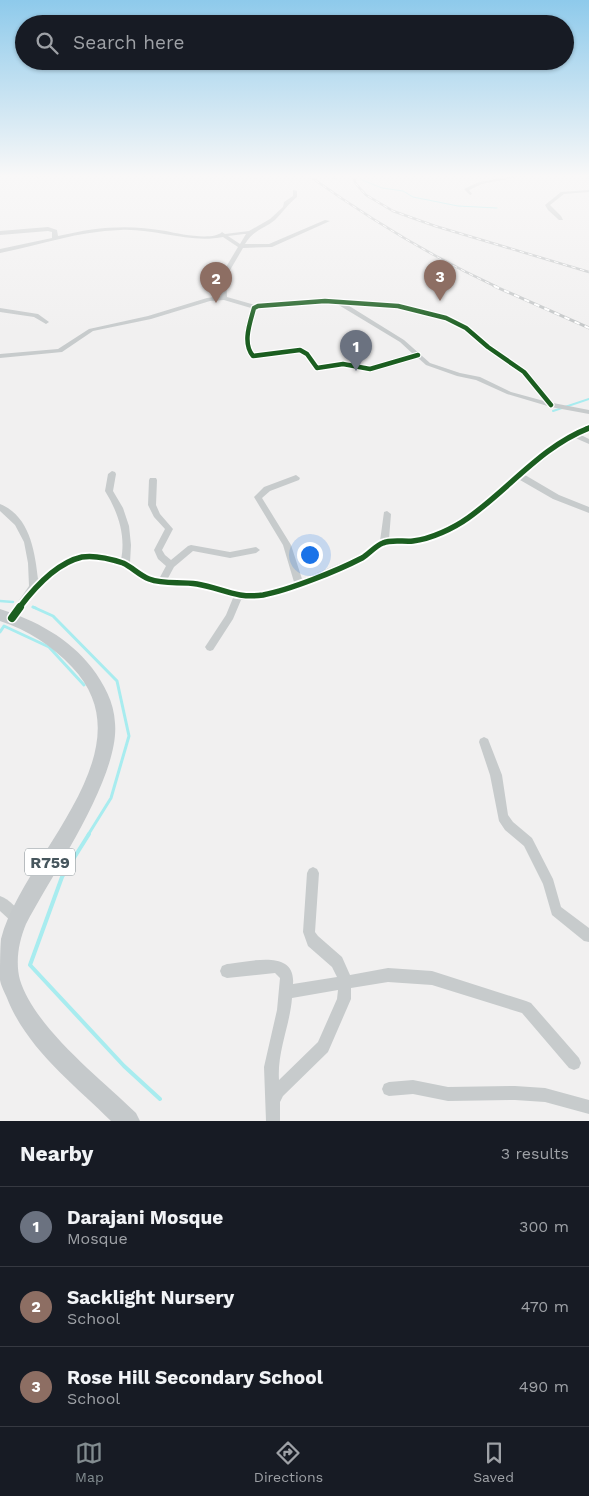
<!DOCTYPE html>
<html lang="en">
<head>
<meta charset="utf-8">
<style>
  :root { --surface:#171b24; --page:#20242c; --text:#f1f3f6; --muted:#9ea1a6; --line:#363941; --accent:#828c90 }
  body { margin:0; font-family:"Work Sans",sans-serif; background:var(--page); color:var(--text) }
  .you { position:absolute; left:309px; top:554px; width:18px; height:18px; margin:-12px; border:4px solid #fff; border-radius:50%; background:#1a73e8; box-shadow:0 0 0 8px #1a73e833 }
  .badge { display:grid; place-items:center; width:32px; height:32px; border-radius:50%; background:var(--accent); color:#fff; font-size:16px; font-weight:700 }
  .pin { position:absolute; translate:-50% -41px; filter:drop-shadow(0 1px 2px #0008) }
  .pin::after { content:''; position:absolute; top:26px; width:18px; height:15px; background:inherit; clip-path:polygon(0 0,100% 0,50% 100%) }
  .list { margin:0; padding:0; list-style:none }
  h2 { display:flex; justify-content:space-between; align-items:center; height:65px; margin:0; padding:0 20px; font-size:21px }
  h2 small { font-size:16px; font-weight:400; color:var(--muted) }
  .list li { display:grid; grid-template-columns:32px 1fr auto; gap:15px; align-items:center; box-sizing:border-box; height:80px; padding:0 20px; border-top:1px solid var(--line) }
  .list b { display:block; font-size:19px; white-space:nowrap }
  .list p { margin:0; font-size:16px; white-space:nowrap; color:var(--muted) }
  .list em { font-size:16px; font-style:normal; color:var(--muted) }
  .icon { flex:none; width:28px; height:28px; fill:none; stroke:currentColor; stroke-width:2; stroke-linecap:round; stroke-linejoin:round }
  .map { position:relative; flex:none; width:589px; height:1121px; overflow:hidden }
  .search { position:absolute; background:var(--surface); box-shadow:0 1px 4px #0004; left:15px; right:15px; top:15px; height:55px; display:flex; align-items:center; gap:12px; box-sizing:border-box; padding:0 18px; border-radius:28px; color:var(--muted); font-size:19px }
  .sheet { height:305px; background:var(--surface) }
  nav { display:flex; justify-content:space-around; align-items:center; box-sizing:border-box; height:70px; border-top:1px solid var(--line); background:var(--surface); font-size:14px; color:var(--muted) }
  nav a { display:grid; justify-items:center; gap:2px }
  nav .on { color:var(--accent) }
  .map>svg:first-child { display:block }
  .lines { fill:none; stroke-linecap:round; stroke-linejoin:round }
  .stream-far4 { stroke:#a8ecef; stroke-width:1 }
  .stream-far3 { stroke:#a8ecef; stroke-width:2 }
  .stream-far2 { stroke:#a8ecef; stroke-width:2.5 }
  .stream-far1 { stroke:#a8ecef; stroke-width:3 }
  .stream { stroke:#a8ecef; stroke-width:4 }
  .minor { fill:#c7cbcc; fill-rule:evenodd }
  .primary { fill:#c5c9cb; fill-rule:evenodd }
  .rail-far1-casing { stroke:#c3c6c7; stroke-width:2.5 }
  .rail-casing { stroke:#c3c6c7; stroke-width:3 }
  .rail-far1 { stroke:#fff; stroke-width:1; stroke-dasharray:4.5; stroke-linecap:butt }
  .rail { stroke:#fff; stroke-width:2; stroke-dasharray:5.5; stroke-linecap:butt }
  .cycleway-far2-casing { stroke:#fff; stroke-width:7 }
  .cycleway-far1-casing { stroke:#fff; stroke-width:9 }
  .cycleway-casing { stroke:#fff; stroke-width:11 }
  .cycleway-far2 { stroke:#1b5e20; stroke-width:4.5 }
  .cycleway-far1 { stroke:#1b5e20; stroke-width:5.5 }
  .cycleway { stroke:#1b5e20; stroke-width:8 }
  .labels { text-anchor:middle; stroke-width:4.5; stroke-linejoin:round; paint-order:stroke }
  .shield { fill:#fff; stroke:#7e898e; stroke-width:1 }
  .shield-label { font-size:16px; font-weight:bold; fill:#46565d }
</style>
</head>
<body>
<div class="map">
<svg width="589" height="1121" viewBox="0 0 589 1121">
  <rect width="100%" height="100%" fill="#f1f0f0"/>
  <g class="lines">
    <g class="stream-far4">
      <path d="M 329,175 L 337,180"/>
      <path d="M 211,179 L 215,175"/>
      <path d="M 362,180 L 382,188 L 403,191 L 413,197 L 458,206 L 497,208"/>
    </g>
    <path class="stream-far3" d="M 553,411 L 589,399"/>
    <g class="stream-far2">
      <path d="M 0,601 L 13,602"/>
      <path d="M 33,607 L 36,608"/>
    </g>
    <g class="stream-far1">
      <path d="M 33,607 L 53,616 L 117,681 L 129,736 L 111,798 L 88,835"/>
      <path d="M 0,632 L 4,626 L 49,647 L 84,685"/>
    </g>
    <path class="stream" d="M 89,834 L 62,877 L 30,965 L 124,1066 L 160,1099"/>
    <g class="minor">
      <path d="M 22,175 L 52,175 L 37,178 Z"/>
      <path d="M 518,175 L 527,175 L 482,184 L 469,190 L 472,194 L 470,195 L 464,189 L 479,182 Z"/>
      <path d="M 586,175 L 589,175 L 589,179 L 587,179 Z"/>
      <path d="M 293,190 L 297,191 L 297,197 C 288,204 283,212 275,220 C 264,229 253,230 245,244 L 269,244 L 325,220 L 330,221 L 272,247 L 243,248 L 226,277 L 227,297 L 255,305 L 325,299 L 398,304 L 448,317 L 468,327 L 490,346 L 526,371 L 536,381 L 553,403 L 589,410 L 589,414 L 551,407 L 507,394 L 476,380 L 457,376 L 426,365 L 417,357 L 370,371 L 343,366 L 315,369 L 305,355 L 299,352 L 251,357 C 239,343 246,324 251,308 L 224,300 L 210,301 L 151,319 L 93,331 L 62,352 L 0,358 L 0,354 L 58,349 L 89,329 L 148,316 L 207,298 L 221,296 L 220,277 L 238,247 L 223,237 C 189,244 155,228 120,230 C 79,231 40,245 0,253 L 0,249 L 52,238 L 52,232 L 48,231 L 0,235 L 0,231 L 48,227 L 57,230 L 58,236 C 96,227 127,224 166,231 C 179,234 213,241 222,232 L 225,234 L 249,231 L 270,219 L 283,207 L 284,202 L 293,196 ZM 244,234 L 246,234 L 240,244 L 228,236 ZM 325,303 L 337,304 L 400,342 L 413,354 L 370,367 L 343,362 L 319,366 L 309,353 L 300,348 L 255,354 C 246,341 253,323 257,309 ZM 346,304 L 398,308 L 444,319 L 464,329 L 486,348 L 522,373 L 532,383 L 544,401 L 511,392 L 480,377 L 460,373 L 430,363 L 404,340 Z"/>
      <path d="M 589,190 L 589,192 L 564,194 L 550,205 L 561,216 L 563,220 L 559,220 L 548,210 L 545,205 L 561,192 Z"/>
      <path d="M 0,308 L 38,314 L 49,322 L 46,324 L 34,317 L 0,312 Z"/>
      <path d="M 589,426 L 589,431 L 579,434 L 589,439 L 589,444 L 573,437 L 525,475 L 559,495 L 589,507 L 589,513 L 553,499 L 520,480 L 471,520 L 450,532 L 415,544 L 386,545 L 367,559 L 352,566 L 277,595 L 250,600 L 241,600 L 233,619 L 213,650 L 210,651 L 207,650 L 205,647 L 226,615 L 233,598 L 197,587 L 161,586 L 143,580 L 122,566 L 104,561 L 84,560 L 70,565 L 37,589 L 15,621 L 9,621 L 7,618 L 29,586 L 28,563 L 24,542 L 15,525 L 0,511 L 0,504 C 30,516 35,552 38,579 C 71,556 80,548 121,560 C 126,535 118,512 105,491 L 108,474 L 112,471 L 115,472 L 116,474 L 113,491 L 123,508 L 129,526 L 131,545 L 130,563 L 149,576 L 159,579 L 166,566 L 158,559 L 154,550 L 165,529 L 154,517 L 148,505 L 149,480 L 150,478 L 156,478 L 157,480 L 156,505 L 160,514 L 173,529 L 162,550 L 165,555 L 171,560 L 188,546 L 191,545 L 230,552 L 256,547 L 260,550 L 256,553 L 230,558 L 193,551 L 174,567 L 167,580 L 197,581 L 238,593 L 250,594 L 273,590 L 294,582 L 283,545 L 254,497 L 264,487 L 296,475 L 300,478 L 299,480 L 270,491 L 262,498 L 291,545 L 302,579 L 361,555 L 380,541 L 384,512 L 387,511 L 391,514 L 389,539 C 397,539 407,540 416,537 C 455,528 484,501 515,476 L 515,473 L 518,473 L 570,432 Z"/>
      <path d="M 484,737 L 488,739 L 502,775 L 508,815 L 513,822 L 532,838 L 553,879 L 561,907 L 589,928 L 589,942 L 584,941 L 552,915 L 543,884 L 524,846 L 505,830 L 499,821 L 490,775 L 479,742 L 480,739 Z"/>
      <path d="M 313,867 L 317,869 L 319,873 L 315,932 L 318,936 L 342,957 L 350,975 L 388,968 L 432,971 L 526,1001 L 531,1003 L 579,1058 L 581,1063 L 579,1068 L 574,1070 L 569,1068 L 522,1013 L 432,985 L 388,982 L 351,988 L 351,999 L 328,1052 L 283,1096 L 280,1102 L 280,1121 L 266,1121 L 264,1067 L 277,1010 L 280,978 L 275,973 L 227,978 L 222,976 L 220,971 L 222,966 L 227,964 C 249,962 296,948 293,984 L 337,977 L 332,967 L 308,946 L 303,932 L 307,873 L 309,869 ZM 338,990 L 337,999 L 318,1042 L 279,1080 C 277,1052 290,1025 292,998 Z"/>
      <path d="M 0,896 C 9,899 20,910 23,919 L 21,923 L 17,925 L 13,923 L 0,911 Z"/>
      <path d="M 413,1080 L 448,1087 L 515,1086 L 545,1088 L 589,1100 L 589,1114 L 545,1102 L 515,1100 L 448,1101 L 413,1094 L 389,1096 L 384,1094 L 382,1089 L 384,1084 L 389,1082 Z"/>
    </g>
    <path class="primary" d="M 0,609 C 35,620 69,638 92,668 C 104,684 114,702 115,723 C 120,777 52,874 26,924 C 19,941 15,961 20,980 C 35,1028 100,1078 136,1113 L 140,1121 L 111,1121 C 74,1084 27,1049 7,998 C 5,993 1,986 0,980 C 0,969 0,950 1,939 C 22,856 152,751 72,667 C 52,646 28,630 0,621 Z"/>
    <g class="rail-far1-casing">
      <g id="rail-far1">
        <path d="M 308,175 C 368,218 430,256 497,287"/>
        <path d="M 352,175 L 356,184 L 366,195 L 393,211 L 435,226 L 589,272"/>
      </g>
    </g>
    <g class="rail-casing">
      <path id="rail" d="M 494,286 L 589,328"/>
    </g>
    <use href="#rail-far1" class="rail-far1"/>
    <use href="#rail" class="rail"/>
    <g class="cycleway-far2-casing">
      <g id="cycleway-far2">
        <path d="M 418,355 L 370,369 L 343,364 L 317,368 L 307,354 L 300,350 L 253,356 C 242,343 250,323 254,308 L 258,306 L 325,301 L 398,306 L 446,318 L 466,328 L 488,347 L 524,372 L 551,405"/>
        <path d="M 586,429 L 589,428"/>
      </g>
    </g>
    <g class="cycleway-far1-casing">
      <path id="cycleway-far1" d="M 19,608 C 34,588 56,563 82,557 C 95,555 111,559 123,563 C 132,567 139,575 149,579 C 165,585 180,581 197,584 C 222,588 236,599 263,595 C 289,590 337,571 362,558 C 369,554 375,546 383,543 C 391,539 404,542 413,541 C 431,539 454,528 468,518 C 509,489 542,446 589,428"/>
    </g>
    <g class="cycleway-casing">
      <path id="cycleway" d="M 12,618 L 20,607"/>
    </g>
    <use href="#cycleway-far2" class="cycleway-far2"/>
    <use href="#cycleway-far1" class="cycleway-far1"/>
    <use href="#cycleway" class="cycleway"/>
  </g>
  <linearGradient id="sky" x2="0" y2="1"><stop stop-color="#8ecaeb"/><stop offset="0.53" stop-color="#f9f8f8"/><stop offset="1" stop-color="#f9f8f8" stop-opacity="0"/></linearGradient>
  <rect width="589" height="332" fill="url(#sky)"/>
  <g class="labels">
    <rect class="shield" x="25" y="848.5" width="50" height="27" rx="4"/>
    <g class="shield-label">
      <text x="50" y="868">R759</text>
    </g>
  </g>
</svg>
<div class="you"></div>
<div class="pin badge" style="left:356px;top:371px;background:#6b7280">1</div>
<div class="pin badge" style="left:216px;top:303px;background:#8d6e63">2</div>
<div class="pin badge" style="left:440px;top:301px;background:#8d6e63">3</div>
<div class="search"><svg class="icon" aria-label="search" viewBox="0 0 24 24"><circle cx="10" cy="10" r="6"/><path d="M15 15l6 6"/></svg>Search here</div>
</div>
<section class="sheet">
<h2>Nearby<small>3 results</small></h2>
<ul class="list">
<li><span class="badge" style="background:#6b7280">1</span><div><b>Darajani Mosque</b><p>Mosque</p></div><em>300 m</em></li>
<li><span class="badge" style="background:#8d6e63">2</span><div><b>Sacklight Nursery</b><p>School</p></div><em>470 m</em></li>
<li><span class="badge" style="background:#8d6e63">3</span><div><b>Rose Hill Secondary School</b><p>School</p></div><em>490 m</em></li>
</ul>
</section>
<nav>
<a class="on"><svg class="icon" aria-label="map" viewBox="0 0 24 24"><path d="M3 6l6-2 6 2 6-2v14l-6 2-6-2-6 2zM9 4v14M15 6v14"/></svg>Map</a>
<a><svg class="icon" aria-label="directions" viewBox="0 0 24 24"><path d="M12 3l9 9-9 9-9-9zM9 14v-3h6M13 9l2 2-2 2"/></svg>Directions</a>
<a><svg class="icon" aria-label="saved" viewBox="0 0 24 24"><path d="M7 4h10v16l-5-4-5 4z"/></svg>Saved</a>
</nav>
</body>
</html>
